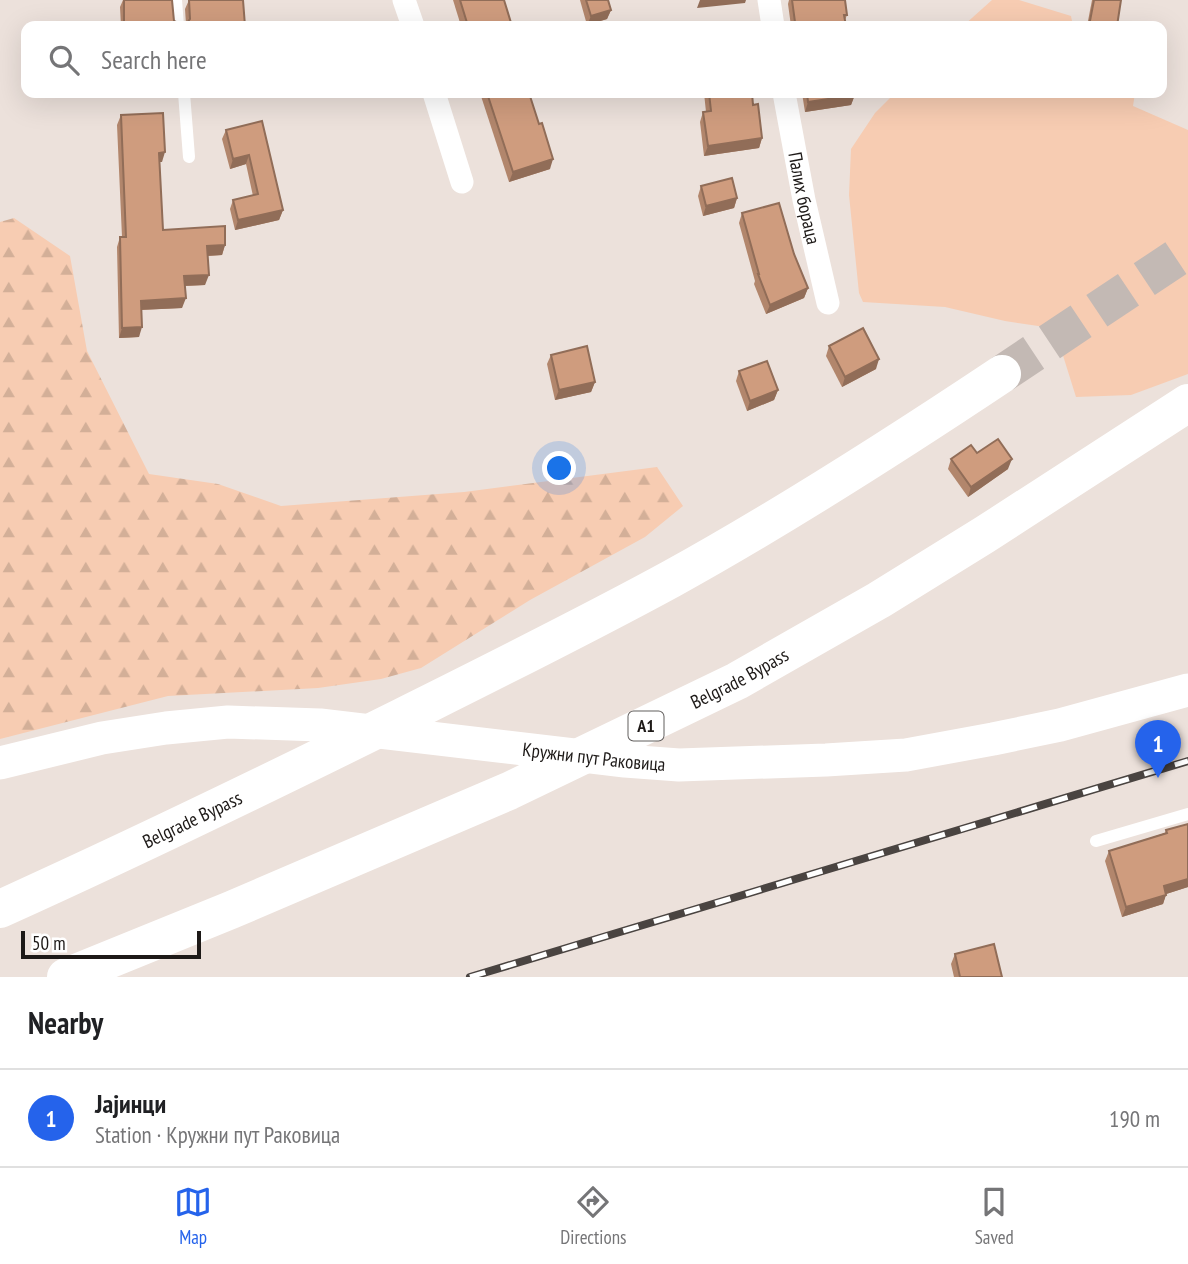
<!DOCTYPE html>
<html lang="en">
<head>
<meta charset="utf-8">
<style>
  :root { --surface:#fff; --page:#f6f6f6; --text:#202124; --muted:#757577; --line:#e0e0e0; --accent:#2563eb }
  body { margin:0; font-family:"PT Sans Narrow",sans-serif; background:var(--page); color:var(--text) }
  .scale { position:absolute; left:21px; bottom:18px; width:180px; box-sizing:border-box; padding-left:7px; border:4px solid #1d1917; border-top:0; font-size:19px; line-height:24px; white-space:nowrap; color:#1d1917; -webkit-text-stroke:5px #fff; paint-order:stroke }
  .you { position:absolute; left:560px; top:469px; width:24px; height:24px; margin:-18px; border:5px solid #fff; border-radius:50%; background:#1a73e8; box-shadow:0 0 0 10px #1a73e833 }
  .badge { display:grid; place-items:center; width:46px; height:46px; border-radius:50%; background:var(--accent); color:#fff; font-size:23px; font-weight:700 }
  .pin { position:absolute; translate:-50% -58px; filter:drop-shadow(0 2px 4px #0008) }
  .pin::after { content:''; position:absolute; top:37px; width:24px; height:21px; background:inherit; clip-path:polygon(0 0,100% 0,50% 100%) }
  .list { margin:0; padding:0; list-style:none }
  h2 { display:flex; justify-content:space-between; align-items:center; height:91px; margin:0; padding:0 28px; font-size:30px }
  h2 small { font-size:23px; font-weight:400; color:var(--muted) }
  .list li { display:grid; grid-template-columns:46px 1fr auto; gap:21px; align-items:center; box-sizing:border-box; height:98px; padding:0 28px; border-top:2px solid var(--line) }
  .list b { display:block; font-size:26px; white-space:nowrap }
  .list p { margin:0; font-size:23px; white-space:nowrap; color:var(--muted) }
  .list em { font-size:23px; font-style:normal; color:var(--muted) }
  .icon { flex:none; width:38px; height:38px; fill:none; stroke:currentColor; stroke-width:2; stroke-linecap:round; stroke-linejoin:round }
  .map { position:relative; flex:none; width:1188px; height:977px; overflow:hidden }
  .search { position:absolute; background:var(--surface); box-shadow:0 7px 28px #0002; left:21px; right:21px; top:21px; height:77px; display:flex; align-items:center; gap:18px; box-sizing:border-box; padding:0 24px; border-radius:14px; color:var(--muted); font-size:26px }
  .sheet { height:189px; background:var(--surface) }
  nav { display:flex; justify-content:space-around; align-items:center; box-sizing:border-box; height:98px; border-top:2px solid var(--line); background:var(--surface); font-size:19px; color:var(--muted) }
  nav a { display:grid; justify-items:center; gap:4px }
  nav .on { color:var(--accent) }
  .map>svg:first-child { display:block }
  .grass { fill:#f7ccb2 }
  .forest { fill:url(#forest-firs) }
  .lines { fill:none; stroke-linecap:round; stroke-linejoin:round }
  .highway-tunnel { stroke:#c3b9b4; stroke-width:38; stroke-dasharray:38 19; stroke-linecap:butt }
  .lane { stroke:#fff; stroke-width:12 }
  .street { stroke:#fff; stroke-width:23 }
  .secondary { stroke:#fff; stroke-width:33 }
  .highway { stroke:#fff; stroke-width:38 }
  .rail-casing { stroke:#4a4441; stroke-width:8 }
  .rail { stroke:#fff; stroke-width:5; stroke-dasharray:16; stroke-linecap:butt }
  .wall { fill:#b2866c }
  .shaded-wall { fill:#916d58 }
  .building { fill:#cf9c7e; stroke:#916d58; stroke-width:2 }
  .labels { text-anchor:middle; stroke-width:6; stroke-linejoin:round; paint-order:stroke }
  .shield { fill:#fff; stroke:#615e5d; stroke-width:2 }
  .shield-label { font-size:18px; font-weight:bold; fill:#1d1917 }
  .street-label { font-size:19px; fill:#1d1917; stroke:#fff }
</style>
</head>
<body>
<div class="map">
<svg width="1188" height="977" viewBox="0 0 1188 977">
  <defs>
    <pattern id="forest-firs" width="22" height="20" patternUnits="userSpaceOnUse" patternTransform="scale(1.75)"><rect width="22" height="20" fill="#f7ccb2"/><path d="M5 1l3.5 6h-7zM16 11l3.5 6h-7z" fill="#d3af98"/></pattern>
  </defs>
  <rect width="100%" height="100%" fill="#ece1db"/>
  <g class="grass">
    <path d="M 992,0 L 1019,0 L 1071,16 L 1073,26 L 963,26 Z"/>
    <path d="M 895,93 L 1135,93 L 1133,106 L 1188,130 L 1188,374 L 1131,395 L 1076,397 L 1060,346 L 1045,327 L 1005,321 L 945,307 L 863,302 L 859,293 L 849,195 L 851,149 L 875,113 Z"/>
  </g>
  <path class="forest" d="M 14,218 L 70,256 L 87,351 L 149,474 L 218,484 L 281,506 L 464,492 L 657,467 L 683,506 L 645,537 L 530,600 L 421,668 L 381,679 L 318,688 L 168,696 L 0,739 L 0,222 Z"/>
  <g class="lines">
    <path class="highway-tunnel" d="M 1002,374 L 1188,250"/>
    <g class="lane">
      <path d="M 176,0 L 178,26"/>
      <path d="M 184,93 L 189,157"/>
      <path d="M 1096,841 L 1188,814"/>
    </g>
    <g class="street">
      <path d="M 404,0 L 413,26"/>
      <path d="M 769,0 L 773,26"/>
      <path d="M 434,93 L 462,182"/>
      <path id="s1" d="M 784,93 L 804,200 L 828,303"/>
    </g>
    <path class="secondary" id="s2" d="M 0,763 L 102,738 L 166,728 L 228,722 L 320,725 L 625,761 L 679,765 L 826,760 L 906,755 L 993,739 L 1060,725 L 1188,690"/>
    <g class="highway">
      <path id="s3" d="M 0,909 C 135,848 269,783 402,717 C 492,672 583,627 671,579 C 785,516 894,446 1002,374"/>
      <path id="s4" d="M 66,977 L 231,910 L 509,791 L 737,681 L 879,600 L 984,535 L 1188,403"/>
    </g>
    <g class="rail-casing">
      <path id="rail" d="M 470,977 L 1188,761"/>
    </g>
    <use href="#rail" class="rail"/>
  </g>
  <g class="wall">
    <path d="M 123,0 L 172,0 L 174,21 L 182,25 L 186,24 L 185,9 L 189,0 L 245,26 L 121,26 L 120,7 Z"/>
    <path d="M 453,0 L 504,0 L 512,26 L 461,26 Z"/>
    <path d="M 580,0 L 608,0 L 611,10 L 607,19 L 587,25 Z"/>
    <path d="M 789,0 L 845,0 L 847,15 L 845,20 L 846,26 L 791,26 L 788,4 Z"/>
    <path d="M 1092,0 L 1121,0 L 1117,26 L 1087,26 Z"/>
    <path d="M 480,93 L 529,93 L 550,169 L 509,182 Z"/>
    <path d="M 704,93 L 752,93 L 753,105 L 762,138 L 759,148 L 704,156 L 700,122 L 703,112 L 706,112 Z"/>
    <path d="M 802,93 L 855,93 L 851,105 L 805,112 Z"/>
    <path d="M 121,115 L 162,162 L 159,162 L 163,230 L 225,245 L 222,255 L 208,256 L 205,285 L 185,286 L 182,308 L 141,310 L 139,337 L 119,338 L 117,247 L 120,237 L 122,237 L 117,125 Z"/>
    <path d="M 262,121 L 283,210 L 279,220 L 235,230 L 230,209 L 233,200 L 253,196 L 246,164 L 230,169 L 222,139 L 226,130 Z"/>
    <path d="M 701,186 L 737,198 L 734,208 L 703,216 L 698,196 Z"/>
    <path d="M 742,213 L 794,254 L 808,288 L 804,298 L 766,314 L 754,284 L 755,281 L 739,223 Z"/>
    <path d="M 829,346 L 876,369 L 842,387 L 826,356 Z"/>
    <path d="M 551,355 L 595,382 L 591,392 L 555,400 L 547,364 Z"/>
    <path d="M 739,371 L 778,390 L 774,400 L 747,411 L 736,381 Z"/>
    <path d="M 977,453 L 1008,469 L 968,497 L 948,469 L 951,459 Z"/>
    <path d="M 1188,824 L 1188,887 L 1166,894 L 1163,904 L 1122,917 L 1105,861 L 1109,851 L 1165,833 L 1166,830 Z"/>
    <path d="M 955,954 L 1002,977 L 954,977 L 951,964 Z"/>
  </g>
  <g class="shaded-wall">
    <path d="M 700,0 L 746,0 L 745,3 L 697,8 Z"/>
    <path d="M 611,10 L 607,19 L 587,25 L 591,16 Z"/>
    <path d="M 855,95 L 851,105 L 805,112 L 808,102 Z"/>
    <path d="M 762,138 L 759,148 L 704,156 L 708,146 Z"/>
    <path d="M 165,152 L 162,162 L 155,162 L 159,153 Z"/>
    <path d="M 249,155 L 246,164 L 230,169 L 233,159 Z"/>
    <path d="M 553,159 L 550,169 L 509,182 L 513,172 Z"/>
    <path d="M 737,198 L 734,208 L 703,216 L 706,206 Z"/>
    <path d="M 283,210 L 279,220 L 235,230 L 238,220 Z"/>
    <path d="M 225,245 L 222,255 L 204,256 L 207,246 Z"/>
    <path d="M 209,275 L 205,285 L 181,286 L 184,276 Z"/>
    <path d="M 808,288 L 804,298 L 766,314 L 770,305 Z"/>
    <path d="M 186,298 L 182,308 L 137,310 L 141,301 Z"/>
    <path d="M 142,327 L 139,337 L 119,338 L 122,328 Z"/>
    <path d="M 879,359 L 876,369 L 842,387 L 845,377 Z"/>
    <path d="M 595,382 L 591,392 L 555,400 L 559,390 Z"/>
    <path d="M 778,390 L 774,400 L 747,411 L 750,401 Z"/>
    <path d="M 1012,459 L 1008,469 L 968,497 L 971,487 Z"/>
    <path d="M 1188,879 L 1188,887 L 1160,896 L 1164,886 Z"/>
    <path d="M 1166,895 L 1163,904 L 1122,917 L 1126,907 Z"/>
  </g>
  <g class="building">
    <path d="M 124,0 L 172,0 L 174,21 L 182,25 L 186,24 L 190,19 L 189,0 L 243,0 L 245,26 L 124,26 Z"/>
    <path d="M 460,0 L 504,0 L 512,26 L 468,26 Z"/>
    <path d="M 586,0 L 608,0 L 611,10 L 591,16 Z"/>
    <path d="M 792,0 L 845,0 L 847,15 L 844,15 L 846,26 L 798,26 L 797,22 L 795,22 Z"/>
    <path d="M 1094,0 L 1121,0 L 1117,26 L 1089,26 Z"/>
    <path d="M 487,93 L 529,93 L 539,124 L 542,123 L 553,159 L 513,172 Z"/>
    <path d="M 709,93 L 752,93 L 753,105 L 758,104 L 762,138 L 708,146 L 703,112 L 711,111 Z"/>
    <path d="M 807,93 L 855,93 L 855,95 L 808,102 Z"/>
    <path d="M 163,113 L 165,152 L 159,153 L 163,230 L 225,226 L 225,245 L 207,246 L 209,275 L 184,276 L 186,298 L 141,301 L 142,327 L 122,328 L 120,237 L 126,237 L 121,115 Z"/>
    <path d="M 262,121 L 283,210 L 238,220 L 233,200 L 258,194 L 249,155 L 233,159 L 226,130 Z"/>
    <path d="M 732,178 L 737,198 L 706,206 L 701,186 Z"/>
    <path d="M 779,203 L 794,254 L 808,288 L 770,305 L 758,274 L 759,274 L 742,213 Z"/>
    <path d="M 863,328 L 879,359 L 845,377 L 829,346 Z"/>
    <path d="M 587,346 L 595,382 L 559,390 L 551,355 Z"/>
    <path d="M 767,361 L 778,390 L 750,401 L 739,371 Z"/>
    <path d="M 998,439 L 1012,459 L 971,487 L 951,459 L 971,445 L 977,453 Z"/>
    <path d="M 1188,824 L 1188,879 L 1164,886 L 1166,895 L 1126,907 L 1109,851 L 1167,833 L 1166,830 Z"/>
    <path d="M 994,944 L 1002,977 L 960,977 L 955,954 Z"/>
  </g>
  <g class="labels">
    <rect class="shield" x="628.5" y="711.5" width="35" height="29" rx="5"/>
    <g class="shield-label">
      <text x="646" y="732">A1</text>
    </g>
    <g class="street-label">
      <text dy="7" stroke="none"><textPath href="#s1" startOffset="107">Палих бораца</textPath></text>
      <text dy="7" stroke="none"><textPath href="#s4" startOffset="737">Belgrade Bypass</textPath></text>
      <text dy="7" stroke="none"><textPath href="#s2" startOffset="600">Кружни пут Раковица</textPath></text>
      <text dy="7" stroke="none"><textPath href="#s3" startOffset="212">Belgrade Bypass</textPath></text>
    </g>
  </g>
</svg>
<div class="scale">50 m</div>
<div class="you"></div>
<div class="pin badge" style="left:1158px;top:778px">1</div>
<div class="search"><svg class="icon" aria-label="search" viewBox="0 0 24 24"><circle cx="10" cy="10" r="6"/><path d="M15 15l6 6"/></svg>Search here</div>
</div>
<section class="sheet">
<h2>Nearby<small></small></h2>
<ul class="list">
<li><span class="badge">1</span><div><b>Јајинци</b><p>Station · Кружни пут Раковица</p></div><em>190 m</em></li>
</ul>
</section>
<nav>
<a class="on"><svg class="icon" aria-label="map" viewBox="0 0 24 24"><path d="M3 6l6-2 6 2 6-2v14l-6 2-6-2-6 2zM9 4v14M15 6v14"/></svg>Map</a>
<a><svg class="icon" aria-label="directions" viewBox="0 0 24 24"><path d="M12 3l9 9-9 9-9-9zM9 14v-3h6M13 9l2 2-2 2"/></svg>Directions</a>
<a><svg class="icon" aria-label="saved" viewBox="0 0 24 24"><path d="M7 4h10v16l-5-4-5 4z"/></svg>Saved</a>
</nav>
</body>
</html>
